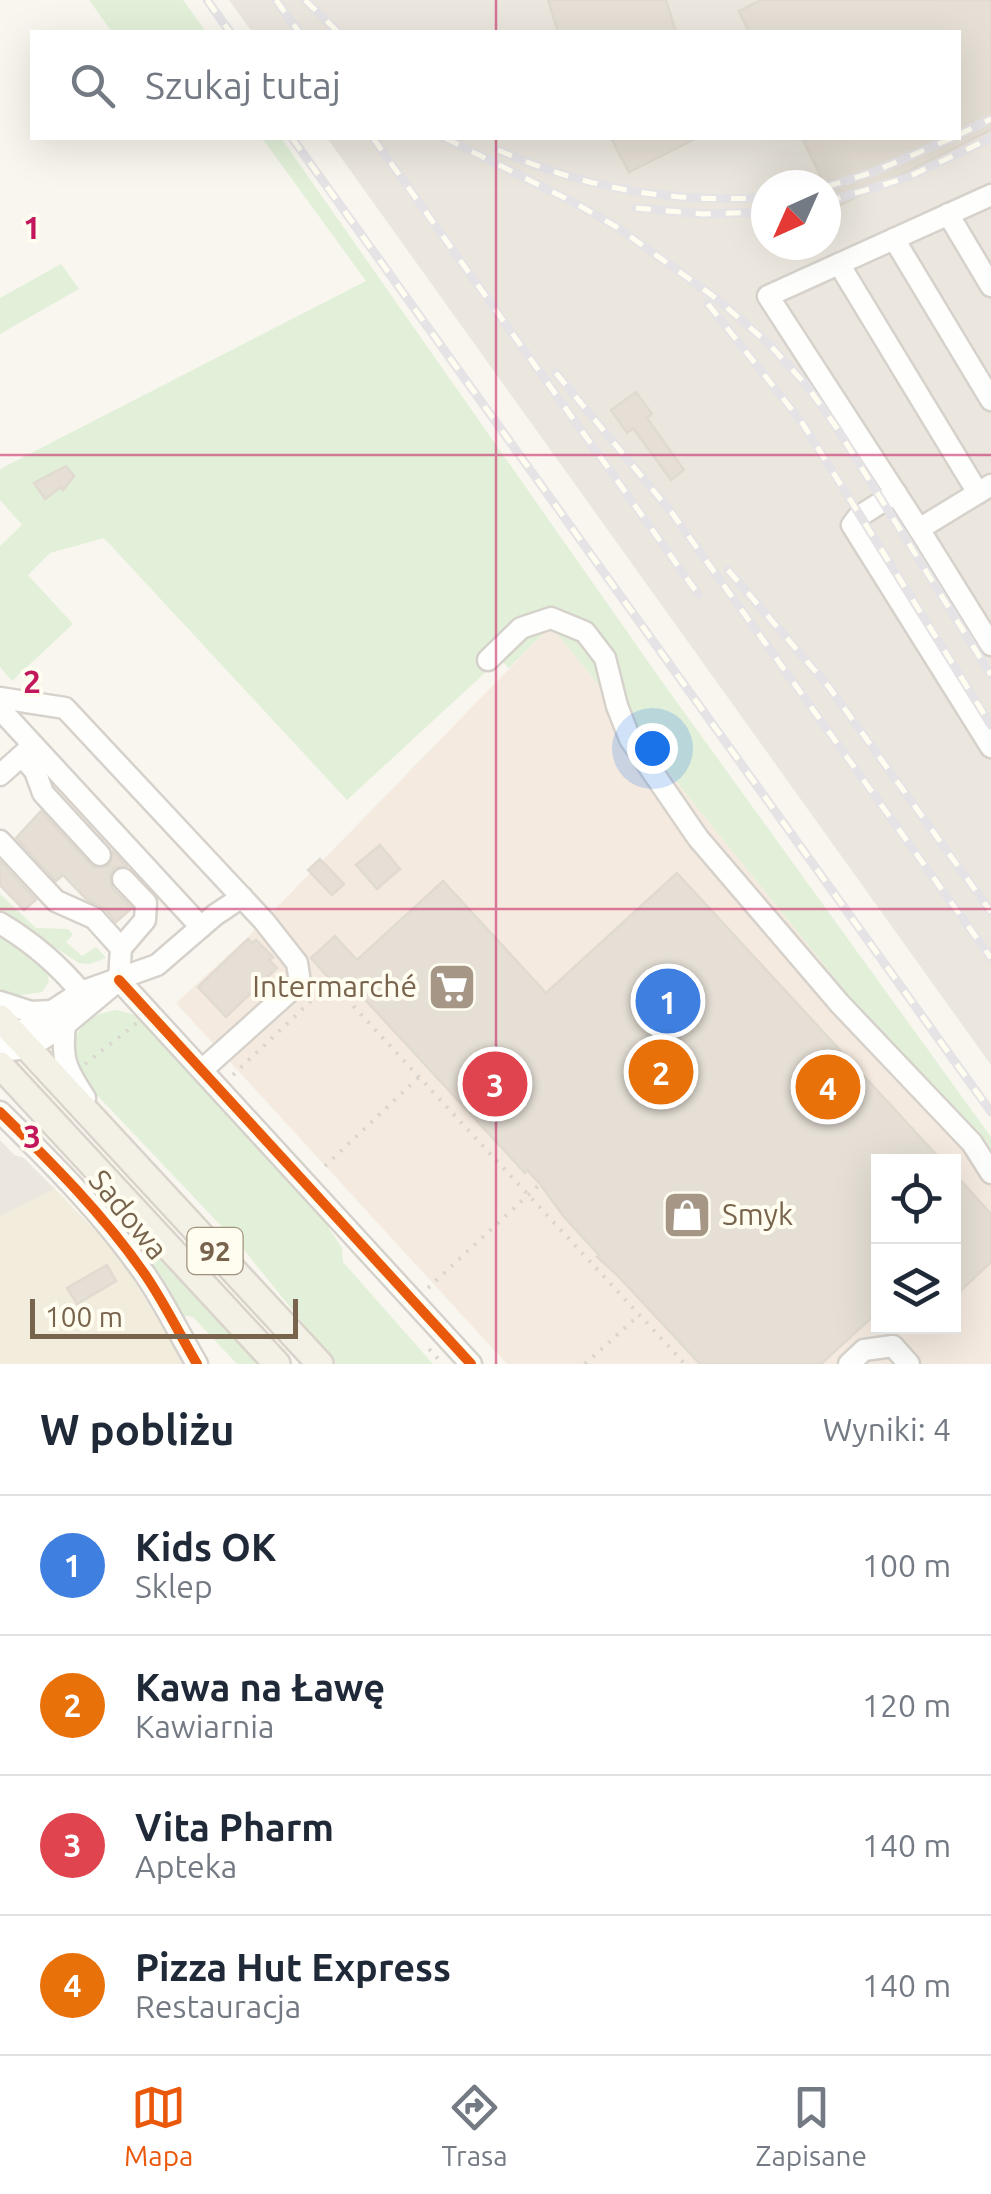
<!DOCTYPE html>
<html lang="pl">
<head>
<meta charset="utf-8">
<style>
  :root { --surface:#fff; --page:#f6f6f7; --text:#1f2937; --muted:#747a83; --line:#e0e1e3; --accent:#ea580c }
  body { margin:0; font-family:Ubuntu,sans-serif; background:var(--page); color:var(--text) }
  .controls { position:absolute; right:30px; bottom:30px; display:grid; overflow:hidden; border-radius:0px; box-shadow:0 10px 40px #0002 }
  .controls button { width:90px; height:90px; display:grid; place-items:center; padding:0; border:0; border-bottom:2px solid var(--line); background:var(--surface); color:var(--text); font:50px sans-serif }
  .compass { position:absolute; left:751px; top:170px; width:90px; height:90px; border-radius:50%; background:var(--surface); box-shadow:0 10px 40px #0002; rotate:225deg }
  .scale { position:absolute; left:30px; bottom:25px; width:268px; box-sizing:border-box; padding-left:10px; border:5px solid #78634c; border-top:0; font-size:28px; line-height:35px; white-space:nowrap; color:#78634c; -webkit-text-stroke:8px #fffcf0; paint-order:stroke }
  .you { position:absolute; left:652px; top:748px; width:35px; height:35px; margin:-25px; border:8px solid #fff; border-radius:50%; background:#1a73e8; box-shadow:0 0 0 15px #1a73e833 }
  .badge { display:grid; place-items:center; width:65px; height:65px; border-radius:50%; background:var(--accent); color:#fff; font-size:32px; font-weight:700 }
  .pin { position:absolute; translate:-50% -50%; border:5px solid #fff; box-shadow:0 2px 10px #0006 }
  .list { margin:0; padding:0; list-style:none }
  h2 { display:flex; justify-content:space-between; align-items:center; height:130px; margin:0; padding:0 40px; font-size:42px }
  h2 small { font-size:32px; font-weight:400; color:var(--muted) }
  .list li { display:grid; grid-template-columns:65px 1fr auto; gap:30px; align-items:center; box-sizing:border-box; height:140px; padding:0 40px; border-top:2px solid var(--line) }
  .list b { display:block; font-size:38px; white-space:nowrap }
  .list p { margin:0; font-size:32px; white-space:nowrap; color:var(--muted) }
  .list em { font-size:32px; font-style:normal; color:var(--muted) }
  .icon { flex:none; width:55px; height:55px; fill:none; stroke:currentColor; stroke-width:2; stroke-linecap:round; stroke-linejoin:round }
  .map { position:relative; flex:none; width:991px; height:1364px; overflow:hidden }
  .search { position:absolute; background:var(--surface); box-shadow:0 10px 40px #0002; left:30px; right:30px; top:30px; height:110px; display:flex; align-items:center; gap:25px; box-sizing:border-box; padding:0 35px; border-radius:0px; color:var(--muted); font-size:38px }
  .sheet { height:690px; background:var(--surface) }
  nav { display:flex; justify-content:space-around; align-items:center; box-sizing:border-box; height:140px; border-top:2px solid var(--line); background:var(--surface); font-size:28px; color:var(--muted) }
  nav a { display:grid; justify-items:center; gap:5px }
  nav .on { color:var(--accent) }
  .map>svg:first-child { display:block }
  .residential { fill:#f2ecdd }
  .commercial { fill:#f5eadf; fill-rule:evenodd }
  .industrial { fill:#ebe7de; fill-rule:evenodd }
  .green { fill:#e2f0d9 }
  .building { fill:#e5dfd5; stroke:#e1dad0; stroke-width:2.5 }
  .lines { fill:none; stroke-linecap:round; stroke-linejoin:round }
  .minor-casing { stroke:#d6d2cb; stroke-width:25 }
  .major-casing { stroke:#dad3cb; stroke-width:30 }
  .path { stroke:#dad6cf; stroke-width:4; stroke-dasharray:2.5 8; stroke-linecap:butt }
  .minor { stroke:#fefefc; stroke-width:20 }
  .major { stroke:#f3f0e6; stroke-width:25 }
  .rail-casing { stroke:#e6e3e6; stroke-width:9 }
  .rail { stroke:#fffcf0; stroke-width:5; stroke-dasharray:15; stroke-linecap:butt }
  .cycleway-casing { stroke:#fffcf0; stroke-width:16 }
  .cycleway { stroke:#e8590c; stroke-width:10 }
  .grid { fill:none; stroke:#c2185b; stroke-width:2.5; stroke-opacity:0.55 }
  .labels { text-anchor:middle; stroke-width:8; stroke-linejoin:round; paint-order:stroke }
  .shield { fill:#fffcf0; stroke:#a0917d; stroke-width:2.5 }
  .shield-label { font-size:28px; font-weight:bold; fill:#78634c }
  .poi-label { font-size:30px; fill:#78634c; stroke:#fffcf0; text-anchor:end }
  .street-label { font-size:30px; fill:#78634c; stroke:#fffcf0 }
  .grid-label { font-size:32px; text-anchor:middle; font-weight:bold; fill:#c2185b; stroke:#fffcf0; stroke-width:8; stroke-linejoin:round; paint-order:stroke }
</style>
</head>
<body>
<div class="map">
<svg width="991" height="1364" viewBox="0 0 991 1364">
  <rect width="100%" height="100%" fill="#f8f6ee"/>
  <path class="residential" d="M 55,1189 L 115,1251 L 186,1364 L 0,1364 L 0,1213 Z"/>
  <path class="commercial" d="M 551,626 L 991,1172 L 991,1364 L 507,1364 L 176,1003 L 248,937 ZM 878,1162 L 954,1162 L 954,1326 L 878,1326 Z"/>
  <g class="industrial">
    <path d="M 229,0 L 991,0 L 991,1065 L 327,138 L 958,138 L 958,32 L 252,32 ZM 766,185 L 826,185 L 826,245 L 766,245 Z"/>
    <path d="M 0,1140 L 14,1155 L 24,1158 L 55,1189 L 0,1216 Z"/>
  </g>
  <g class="green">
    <path d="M 89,0 L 183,0 L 206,32 L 112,32 Z"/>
    <path d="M 262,138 L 281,138 L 663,683 L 991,1137 L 991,1172 L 551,626 L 509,668 L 500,659 L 347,800 L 104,538 L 50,553 L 28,575 L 73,624 L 12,681 L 0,667 L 0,546 L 22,525 L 0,500 L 0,469 L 366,281 Z"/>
    <path d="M 61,264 L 79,289 L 0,334 L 0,298 Z"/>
    <path d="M 0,894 L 36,928 L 68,929 L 73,934 L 66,942 L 82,956 L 96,947 L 106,958 L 90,964 L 79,963 L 0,912 Z"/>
    <path d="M 0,933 C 20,946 46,956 49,982 L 42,992 L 15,996 L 0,991 Z"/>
    <path d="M 117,1010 L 135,1015 L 150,1028 L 320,1215 L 342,1248 L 343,1262 L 433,1364 L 336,1364 L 244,1250 L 78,1075 C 67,1040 78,1015 117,1010 Z"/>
    <path d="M 114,1204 L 263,1364 L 237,1364 L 193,1317 L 180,1315 L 147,1254 L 107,1209 Z"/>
  </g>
  <g class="building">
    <path d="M 548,0 L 666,0 L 676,32 L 558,32 Z"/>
    <path d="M 761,0 L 991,0 L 991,130 L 836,207 L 802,138 L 958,138 L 958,32 L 749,32 L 739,11 Z"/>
    <path d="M 611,138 L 697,138 L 629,172 Z"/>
    <path d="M 636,392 L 652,414 L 647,418 L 684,470 L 671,480 L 633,428 L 627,433 L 611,410 Z"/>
    <path d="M 66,466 L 74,476 L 63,490 L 61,487 L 45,499 L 34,483 Z"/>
    <path d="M 41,811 L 91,865 L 97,868 L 108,866 L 113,852 L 126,866 L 114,868 L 110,876 L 112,888 L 132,908 L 116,922 L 104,908 L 86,899 L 63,875 L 56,881 L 16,838 Z"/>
    <path d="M 380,845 L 400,869 L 377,889 L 356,865 Z"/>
    <path d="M 320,859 L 344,884 L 332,895 L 308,870 Z"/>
    <path d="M 0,861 L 36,900 L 24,910 L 0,885 Z"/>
    <path d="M 677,873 L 943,1162 L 878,1162 L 878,1312 L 821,1364 L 700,1364 L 616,1274 L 597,1257 L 599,1255 L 564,1217 L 540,1184 L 527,1170 L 525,1173 L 346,979 L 329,978 L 311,958 L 335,936 L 357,960 L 443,881 L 546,993 Z"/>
    <path d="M 248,939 L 252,943 L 256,940 L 273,957 L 269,960 L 277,968 L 226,1017 L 198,987 Z"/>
    <path d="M 954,1173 L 991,1214 L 991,1262 L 954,1297 Z"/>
    <path d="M 107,1265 L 116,1281 L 77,1304 L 67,1288 Z"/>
  </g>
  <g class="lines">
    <g class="minor-casing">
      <g id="minor">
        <path d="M 991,195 L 768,296 L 919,529 L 991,485"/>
        <path d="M 948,214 L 991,286"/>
        <path d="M 894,239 L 991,400"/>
        <path d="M 839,264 L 978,493"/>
        <path d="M 896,493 L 858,517 L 852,525 L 991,747"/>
        <path d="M 919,529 L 991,645"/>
        <path d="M 488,660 L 521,628 L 551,618 L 585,632 L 605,658 L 617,706 L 630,739 L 698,838 L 840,1004 L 972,1143 L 991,1173"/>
        <path d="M 0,698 L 65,708 L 264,921 L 297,963 L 300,982 L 202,1070"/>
        <path d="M 0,709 L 201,927"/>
        <path d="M 22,756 L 35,771 L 43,793 L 100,855"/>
        <path d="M 0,775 L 28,750"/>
        <path d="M 0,841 L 56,901 L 94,918 L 121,948 L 119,980 L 65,1025 L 28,1048 L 0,1051"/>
        <path d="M 0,923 C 32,942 57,963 81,992"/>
        <path d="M 121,948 L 145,920 L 146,903 L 123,879"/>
        <path d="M 119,980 L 471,1364"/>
        <path d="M 0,1002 L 31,1012 L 51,1011"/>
        <path d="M 65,1025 C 61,1060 66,1069 85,1098"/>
        <path d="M 3,1043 L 81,992 L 157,965 L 215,915 L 242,897"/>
        <path d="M 0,1112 C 52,1163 105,1216 146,1276 C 165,1304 180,1335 197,1364"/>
        <path d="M 849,1364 L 864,1350 L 893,1346 L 909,1364"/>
      </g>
    </g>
    <g class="major-casing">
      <g id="major">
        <path d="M 0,1018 L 320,1364"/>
        <path d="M 0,1065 L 277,1364"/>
      </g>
    </g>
    <g class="path">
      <path d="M 85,1064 L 137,1023"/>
      <path d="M 233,1075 L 331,982 L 685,1364"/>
      <path d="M 325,1166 L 419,1077"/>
      <path d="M 428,1288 L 540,1184"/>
      <path d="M 429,1349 L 443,1364"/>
      <path d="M 585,1364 L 639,1315"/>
    </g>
    <use href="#minor" class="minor"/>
    <use href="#major" class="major"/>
    <g class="rail-casing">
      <g id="rail">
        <path d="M 207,0 L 230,32"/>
        <path d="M 276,0 L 299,32"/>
        <path d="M 305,0 L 338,32"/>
        <path d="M 958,135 L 991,119"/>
        <path d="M 292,138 L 991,1112"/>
        <path d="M 373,138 L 698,594"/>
        <path d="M 445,138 L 575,203 L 620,229 L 717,299 L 769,344 L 807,386 L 836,427 L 991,675"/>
        <path d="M 498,150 C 584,188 672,204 766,197"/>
        <path d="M 826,187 L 873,172 L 952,138"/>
        <path d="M 826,202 L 906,178 L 991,138"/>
        <path d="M 636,208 L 703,214 L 766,212"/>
        <path d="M 708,304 L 801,421 L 991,725"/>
        <path d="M 556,373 L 672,513 L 991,958"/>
        <path d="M 728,570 L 829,687 L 991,912"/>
      </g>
    </g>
    <use href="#rail" class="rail"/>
    <g class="cycleway-casing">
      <g id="cycleway">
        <path d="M 119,980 L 471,1364"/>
        <path d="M 0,1112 C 52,1163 105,1216 146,1276 C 165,1304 180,1335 197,1364"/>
      </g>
    </g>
    <use href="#cycleway" class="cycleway"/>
  </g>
  <path class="grid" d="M 496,0 L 496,32M 496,138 L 496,1364M 0,455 L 991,455M 0,909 L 991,909"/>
  <defs>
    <g id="supermarket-square" transform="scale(2.5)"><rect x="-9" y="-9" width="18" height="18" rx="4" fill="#a59685" stroke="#fffcf0"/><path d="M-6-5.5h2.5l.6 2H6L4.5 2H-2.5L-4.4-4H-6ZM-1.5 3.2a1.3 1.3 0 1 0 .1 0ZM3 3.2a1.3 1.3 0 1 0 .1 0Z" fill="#fff"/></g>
    <g id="shop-square" transform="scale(2.5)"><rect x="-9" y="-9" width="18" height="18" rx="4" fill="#a59685" stroke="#fffcf0"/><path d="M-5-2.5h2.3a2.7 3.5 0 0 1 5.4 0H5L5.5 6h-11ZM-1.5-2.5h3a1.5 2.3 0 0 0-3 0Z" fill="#fff"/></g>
  </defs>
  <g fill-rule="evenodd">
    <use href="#supermarket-square" x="452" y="987"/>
    <use href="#shop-square" x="687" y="1215"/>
  </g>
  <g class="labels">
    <rect class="shield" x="187.5" y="1228" width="55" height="46" rx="8"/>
    <g class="shield-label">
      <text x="215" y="1261">92</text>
    </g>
    <g class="poi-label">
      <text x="417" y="997">Intermarché</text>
      <text x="722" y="1225" text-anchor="start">Smyk</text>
    </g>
    <g class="street-label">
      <text transform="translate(128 1215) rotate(51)" y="10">Sadowa</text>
    </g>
  </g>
  <g class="grid-label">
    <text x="32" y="239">1</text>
    <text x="32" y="693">2</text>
    <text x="32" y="1148">3</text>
  </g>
</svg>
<div class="controls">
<button><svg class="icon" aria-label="locate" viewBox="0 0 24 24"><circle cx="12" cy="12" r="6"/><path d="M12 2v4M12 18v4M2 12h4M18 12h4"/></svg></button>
<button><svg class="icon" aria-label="layers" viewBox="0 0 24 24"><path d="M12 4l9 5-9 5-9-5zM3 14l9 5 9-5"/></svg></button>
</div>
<svg class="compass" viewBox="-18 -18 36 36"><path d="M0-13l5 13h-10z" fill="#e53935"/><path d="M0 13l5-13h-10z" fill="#747a83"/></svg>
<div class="scale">100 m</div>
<div class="you"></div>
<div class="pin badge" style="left:668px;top:1001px;background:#3f7fe0">1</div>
<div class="pin badge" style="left:661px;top:1072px;background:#e8710a">2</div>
<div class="pin badge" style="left:495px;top:1084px;background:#e0444e">3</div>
<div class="pin badge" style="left:828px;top:1087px;background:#e8710a">4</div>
<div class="search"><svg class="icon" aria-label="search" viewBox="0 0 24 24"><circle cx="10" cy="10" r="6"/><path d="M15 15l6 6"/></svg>Szukaj tutaj</div>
</div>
<section class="sheet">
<h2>W pobliżu<small>Wyniki: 4</small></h2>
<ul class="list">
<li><span class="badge" style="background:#3f7fe0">1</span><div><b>Kids OK</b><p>Sklep</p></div><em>100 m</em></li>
<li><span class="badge" style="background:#e8710a">2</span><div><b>Kawa na Ławę</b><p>Kawiarnia</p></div><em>120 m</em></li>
<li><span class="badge" style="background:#e0444e">3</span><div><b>Vita Pharm</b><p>Apteka</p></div><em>140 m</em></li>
<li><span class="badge" style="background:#e8710a">4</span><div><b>Pizza Hut Express</b><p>Restauracja</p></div><em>140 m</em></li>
</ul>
</section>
<nav>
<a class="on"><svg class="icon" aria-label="map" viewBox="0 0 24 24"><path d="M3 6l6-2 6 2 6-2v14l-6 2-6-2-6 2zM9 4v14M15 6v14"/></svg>Mapa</a>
<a><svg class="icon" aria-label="directions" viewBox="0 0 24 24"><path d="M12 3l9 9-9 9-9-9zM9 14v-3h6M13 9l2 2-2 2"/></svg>Trasa</a>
<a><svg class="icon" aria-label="saved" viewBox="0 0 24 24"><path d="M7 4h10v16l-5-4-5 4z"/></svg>Zapisane</a>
</nav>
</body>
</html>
